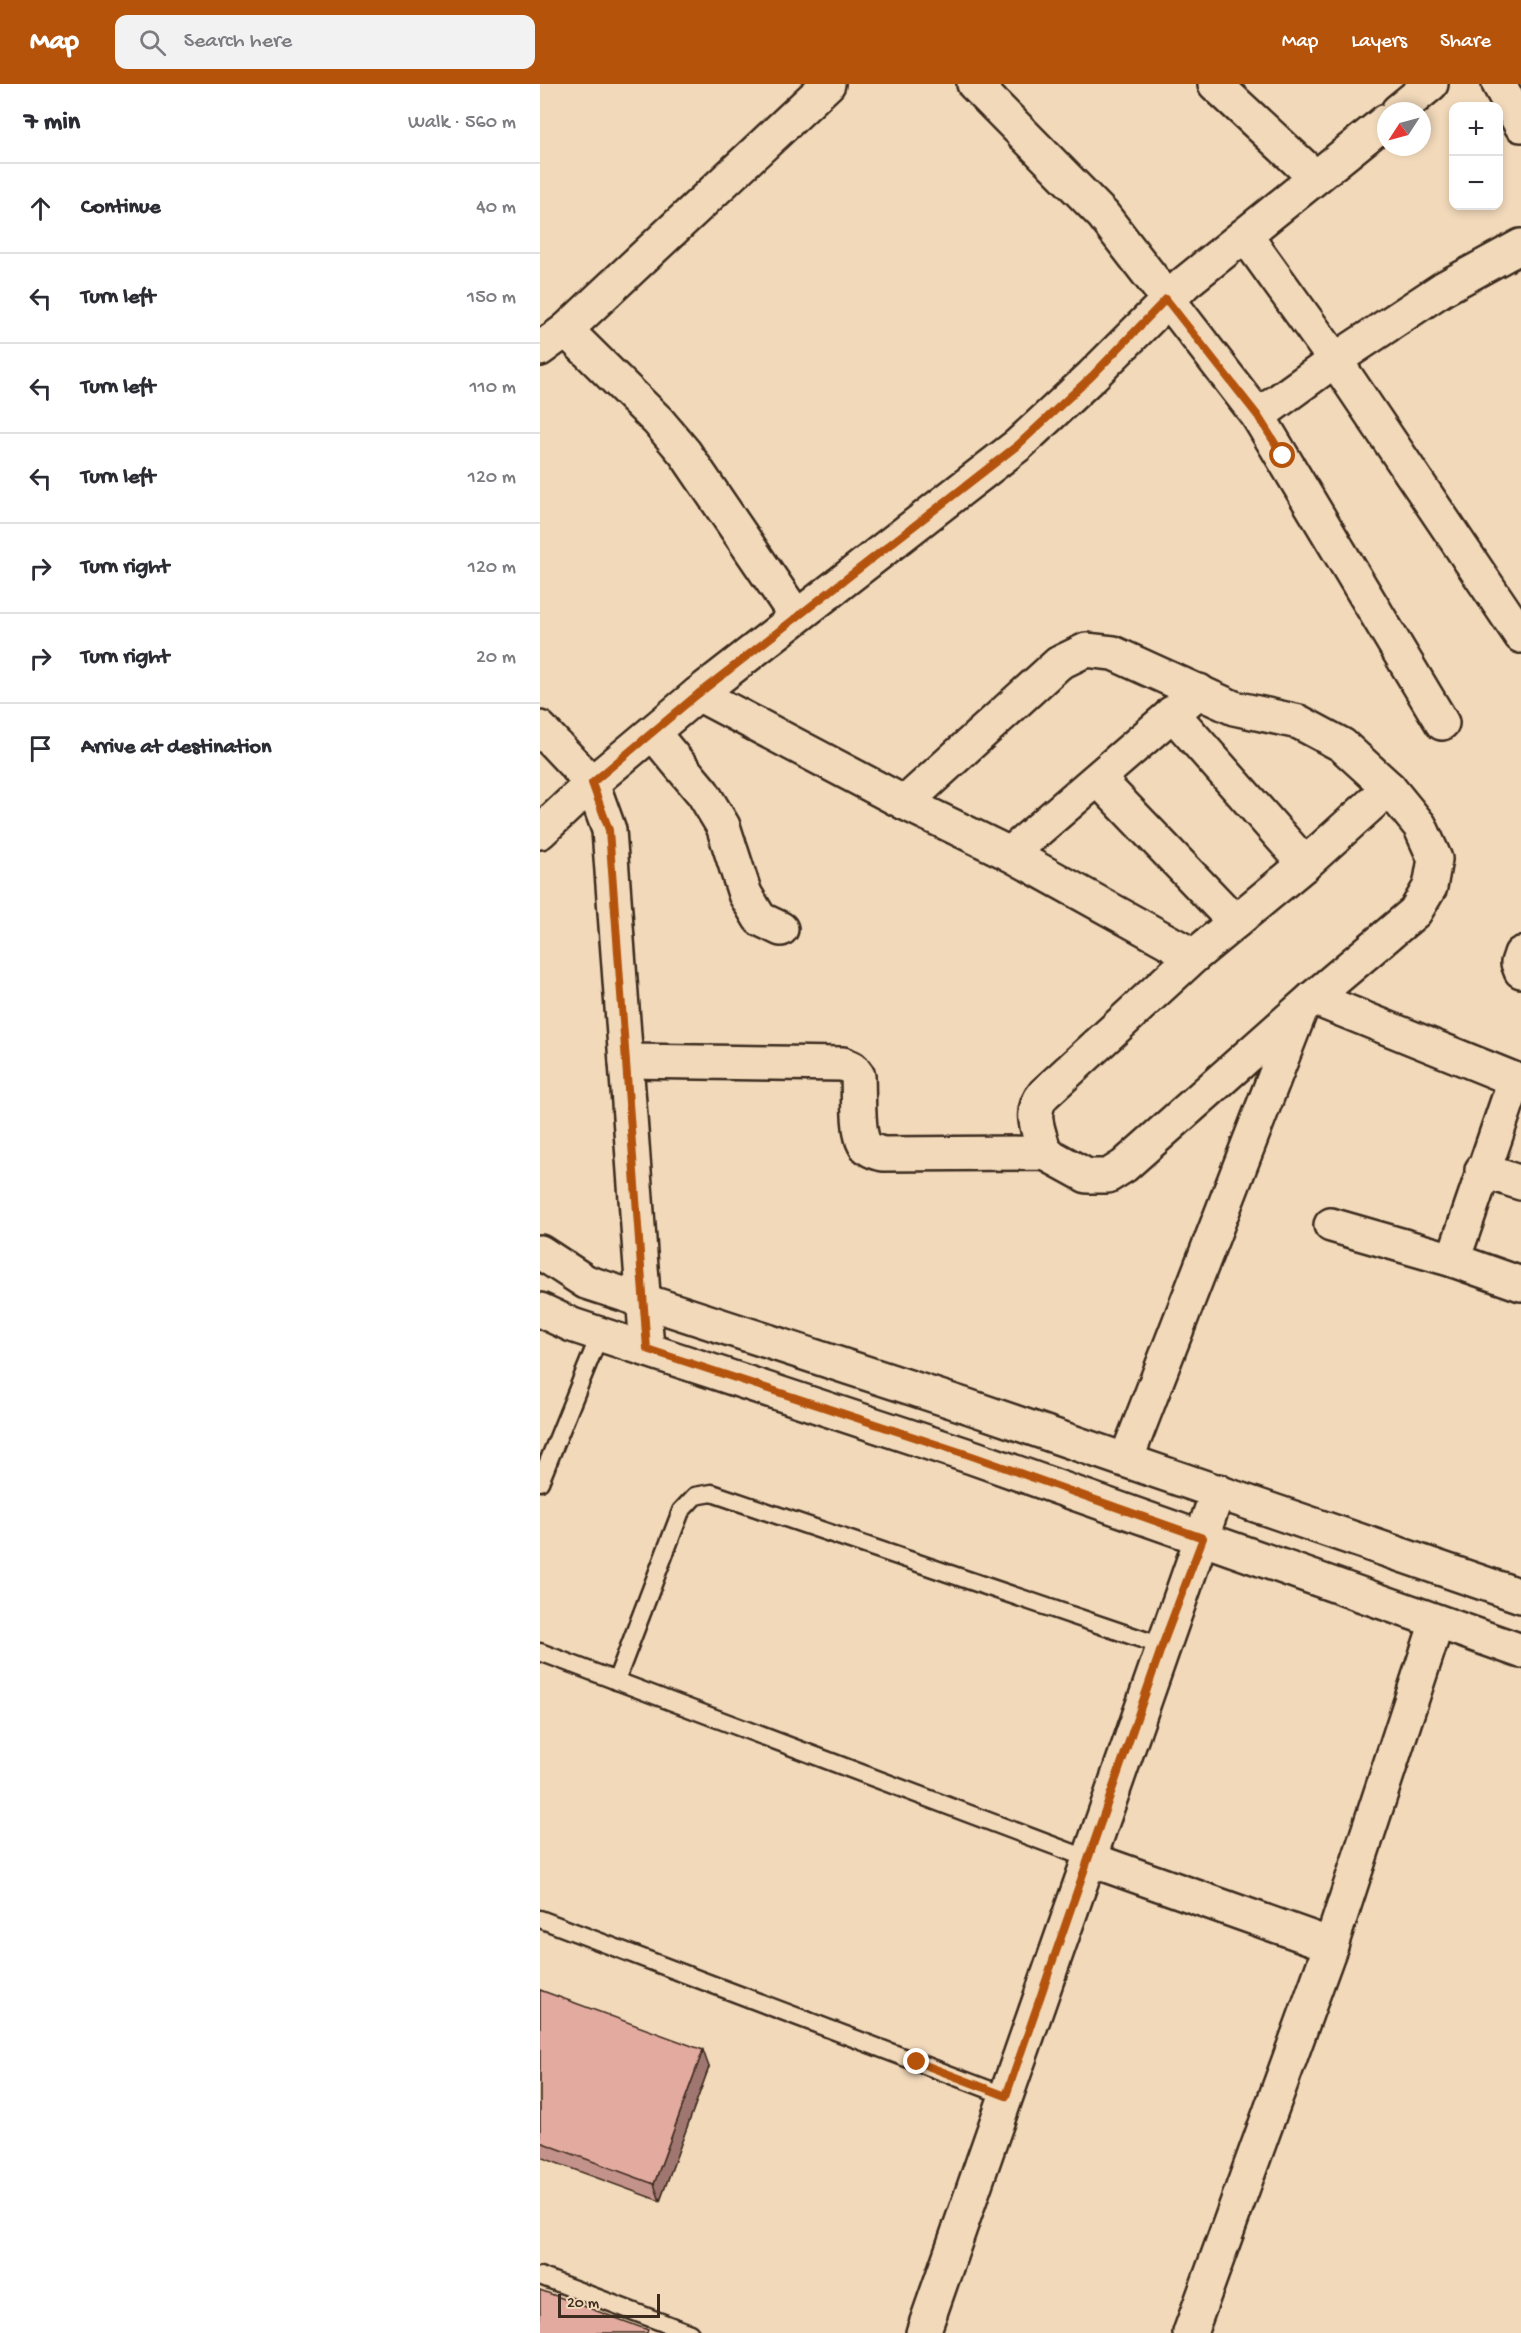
<!DOCTYPE html>
<html lang="en">
<head>
<meta charset="utf-8">
<style>
  :root { --surface:#fff; --page:#f2f2f3; --text:#2b2b33; --muted:#7c7c81; --line:#e1e1e2; --accent:#b45309 }
  body { margin:0; font-family:"Gochi Hand",sans-serif; background:var(--page); color:var(--text) }
  .controls { position:absolute; right:18px; top:18px; display:grid; overflow:hidden; border-radius:12px; box-shadow:0 3px 9px #0003 }
  .controls button { width:54px; height:54px; display:grid; place-items:center; padding:0; border:0; border-bottom:2px solid var(--line); background:var(--surface); color:var(--text); font:30px sans-serif }
  .compass { position:absolute; left:837px; top:18px; width:54px; height:54px; border-radius:50%; background:var(--surface); box-shadow:0 3px 9px #0003; rotate:234deg }
  .scale { position:absolute; left:18px; bottom:15px; width:102px; box-sizing:border-box; padding-left:6px; border:3px solid #3b2a1e; border-top:0; font-size:16px; line-height:21px; white-space:nowrap; color:#3b2a1e; -webkit-text-stroke:4px #f2d9ba; paint-order:stroke }
  .stop { position:absolute; width:18px; height:18px; margin:-14px; border:4px solid #b45309; border-radius:50%; background:#fff }
  .stop.end { background:#b45309; border-color:#fff; box-shadow:0 2px 6px #0008 }
  .list { margin:0; padding:0; list-style:none }
  h2 { display:flex; justify-content:space-between; align-items:center; height:78px; margin:0; padding:0 24px; font-size:26px }
  h2 small { font-size:20px; font-weight:400; color:var(--muted) }
  .list li { display:grid; grid-template-columns:39px 1fr auto; gap:18px; align-items:center; box-sizing:border-box; height:90px; padding:0 24px; border-top:2px solid var(--line) }
  .list b { display:block; font-size:22px; white-space:nowrap }
  .list em { font-size:20px; font-style:normal; color:var(--muted) }
  .icon { flex:none; width:33px; height:33px; fill:none; stroke:currentColor; stroke-width:2; stroke-linecap:round; stroke-linejoin:round }
  .map { position:relative; flex:none; width:981px; height:2249px; overflow:hidden }
  header { display:flex; align-items:center; gap:36px; box-sizing:border-box; height:84px; padding:0 30px; background:var(--accent); color:#fff }
  header strong { font-size:28px }
  nav { display:flex; gap:33px; margin-inline-start:auto; font-size:21px }
  .search { width:420px; height:54px; background:var(--page); display:flex; align-items:center; gap:15px; box-sizing:border-box; padding:0 21px; border-radius:12px; color:var(--muted); font-size:22px }
  main { display:flex }
  aside { flex:1; background:var(--surface) }
  .map>svg:first-child { display:block }
  .lines { fill:none; stroke-linecap:round; stroke-linejoin:round }
  .lane-casing { stroke:#3b2a1e; stroke-width:21 }
  .street-casing { stroke:#3b2a1e; stroke-width:38 }
  .secondary-casing { stroke:#3b2a1e; stroke-width:38 }
  .lane { stroke:#f2d9ba; stroke-width:16 }
  .street { stroke:#f2d9ba; stroke-width:33 }
  .secondary { stroke:#f2d9ba; stroke-width:33 }
  .wall { fill:#c3928a; stroke:#3b2a1e; stroke-width:1.5 }
  .shaded-wall { fill:#9f7770; stroke:#3b2a1e; stroke-width:1.5 }
  .building { fill:#e3aaa0; stroke:#3b2a1e; stroke-width:1.5 }
  .route { stroke:#b45309; stroke-width:8 }
</style>
</head>
<body>
<header>
<strong>Map</strong>
<div class="search"><svg class="icon" aria-label="search" viewBox="0 0 24 24"><circle cx="10" cy="10" r="6"/><path d="M15 15l6 6"/></svg>Search here</div>
<nav><a>Map</a><a>Layers</a><a>Share</a></nav>
</header>
<main>
<aside>
<h2>7 min<small>Walk · 560 m</small></h2>
<ul class="list">
<li><svg class="icon" aria-label="ahead" viewBox="0 0 24 24"><path d="M12 20V5M6 11l6-6 6 6"/></svg><div><b>Continue</b></div><em>40 m</em></li>
<li><svg class="icon" aria-label="left" viewBox="0 0 24 24"><path d="M17 20v-9H6M10 6l-5 5 5 5"/></svg><div><b>Turn left</b></div><em>150 m</em></li>
<li><svg class="icon" aria-label="left" viewBox="0 0 24 24"><path d="M17 20v-9H6M10 6l-5 5 5 5"/></svg><div><b>Turn left</b></div><em>110 m</em></li>
<li><svg class="icon" aria-label="left" viewBox="0 0 24 24"><path d="M17 20v-9H6M10 6l-5 5 5 5"/></svg><div><b>Turn left</b></div><em>120 m</em></li>
<li><svg class="icon" aria-label="right" viewBox="0 0 24 24"><path d="M7 20v-9h11M14 6l5 5-5 5"/></svg><div><b>Turn right</b></div><em>120 m</em></li>
<li><svg class="icon" aria-label="right" viewBox="0 0 24 24"><path d="M7 20v-9h11M14 6l5 5-5 5"/></svg><div><b>Turn right</b></div><em>20 m</em></li>
<li><svg class="icon" aria-label="arrive" viewBox="0 0 24 24"><path d="M6 21V4h12l-3 4 3 4H6"/></svg><div><b>Arrive at destination</b></div></li>
</ul>
</aside>
<div class="map">
<svg width="981" height="2249" viewBox="0 0 981 2249">
  <rect width="100%" height="100%" fill="#f2d9ba"/>
  <filter id="ink" filterUnits="userSpaceOnUse"><feTurbulence type="fractalNoise" baseFrequency=".0167" numOctaves="2"/><feDisplacementMap in="SourceGraphic" scale="12" xChannelSelector="R" yChannelSelector="G"/><feConvolveMatrix kernelMatrix="1 2 1 2 8 2 1 2 1" color-interpolation-filters="sRGB"/></filter>
  <g filter="url(#ink)">
    <g class="lines">
      <g class="lane-casing">
        <g id="lane">
          <path d="M 0,1398 L 60,1250"/>
          <path d="M 0,1568 L 549,1775"/>
          <path d="M 76,1597 L 141,1427 L 155,1412 L 172,1409 L 622,1562"/>
          <path d="M 0,1835 L 466,2012"/>
          <path d="M 0,2192 L 150,2249"/>
        </g>
      </g>
      <g class="street-casing">
        <g id="street">
          <path d="M 434,0 L 563,131 L 718,332 L 902,639"/>
          <path d="M 675,0 L 775,93"/>
          <path d="M 959,0 L 981,41"/>
          <path d="M 858,27 L 891,0"/>
          <path d="M 705,151 L 795,276 L 981,552"/>
          <path d="M 26,246 L 118,337 L 145,369 L 256,532"/>
          <path d="M 0,265 L 26,246 L 288,0"/>
          <path d="M 718,332 L 795,276 L 904,204 L 981,162"/>
          <path d="M 158,610 L 365,719 L 470,770 L 654,872"/>
          <path d="M 632,629 L 765,780"/>
          <path d="M 0,644 L 52,699 L 69,746 L 107,1265"/>
          <path d="M 113,649 L 163,709 L 183,742 L 205,810 L 220,835 L 241,845"/>
          <path d="M 558,695 L 695,838"/>
          <path d="M 0,748 L 52,699 L 158,610 L 478,361 L 552,292 L 645,199 L 846,37"/>
          <path d="M 470,770 L 659,607"/>
          <path d="M 981,870 L 978,879 L 981,887"/>
          <path d="M 773,914 L 981,998"/>
          <path d="M 86,977 L 303,980 L 312,984 L 318,992 C 319,1007 317,1046 324,1059 C 327,1066 336,1068 343,1070 L 505,1069 L 547,1092 L 568,1092 L 584,1082 L 773,914 L 875,828 L 890,803 L 895,775 L 880,742 L 849,704 L 802,661 L 759,638 L 694,624 L 573,569 L 546,566 L 519,579 L 365,719"/>
          <path d="M 505,1069 C 499,1048 488,1028 504,1010 L 654,872 L 765,780 L 849,704"/>
          <path d="M 942,1086 L 981,1099"/>
          <path d="M 791,1141 L 913,1176 L 981,1200"/>
          <path d="M 913,1176 L 975,996"/>
          <path d="M 586,1376 L 759,930"/>
          <path d="M 549,1775 L 791,1861"/>
          <path d="M 383,2249 L 678,1407"/>
          <path d="M 650,2249 L 791,1861 L 897,1538"/>
        </g>
      </g>
      <g class="secondary-casing">
        <g id="secondary">
          <path d="M 0,1168 L 46,1198 L 427,1322 L 981,1512"/>
          <path d="M 0,1226 L 32,1241 L 432,1373 L 981,1567"/>
        </g>
      </g>
      <use href="#lane" class="lane"/>
      <use href="#street" class="street"/>
      <use href="#secondary" class="secondary"/>
    </g>
    <path class="wall" d="M 0,1906 L 169,1983 L 120,2117 L 0,2073 Z"/>
    <path class="shaded-wall" d="M 163,1966 L 169,1983 L 120,2117 L 114,2100 Z"/>
    <g class="building">
      <path d="M 0,1906 L 163,1966 L 114,2100 L 0,2058 Z"/>
      <path d="M 0,2206 L 108,2246 L 107,2249 L 0,2249 Z"/>
    </g>
  </g>
  <g class="lines" filter="url(#ink)">
    <path class="route" d="M 377,1978 L 466,2012 L 622,1562 L 663,1454 L 432,1372 L 107,1265 L 69,746 L 52,699 L 158,610 L 478,361 L 552,292 L 626,215 L 718,332 L 743,372"/>
  </g>
</svg>
<div class="controls">
<button>+</button>
<button>−</button>
</div>
<svg class="compass" viewBox="-18 -18 36 36"><path d="M0-13l5 13h-10z" fill="#e53935"/><path d="M0 13l5-13h-10z" fill="#7c7c81"/></svg>
<div class="scale">20 m</div>
<div class="stop" style="left:743px;top:372px"></div>
<div class="stop end" style="left:377px;top:1978px"></div>
</div>
</main>
</body>
</html>
